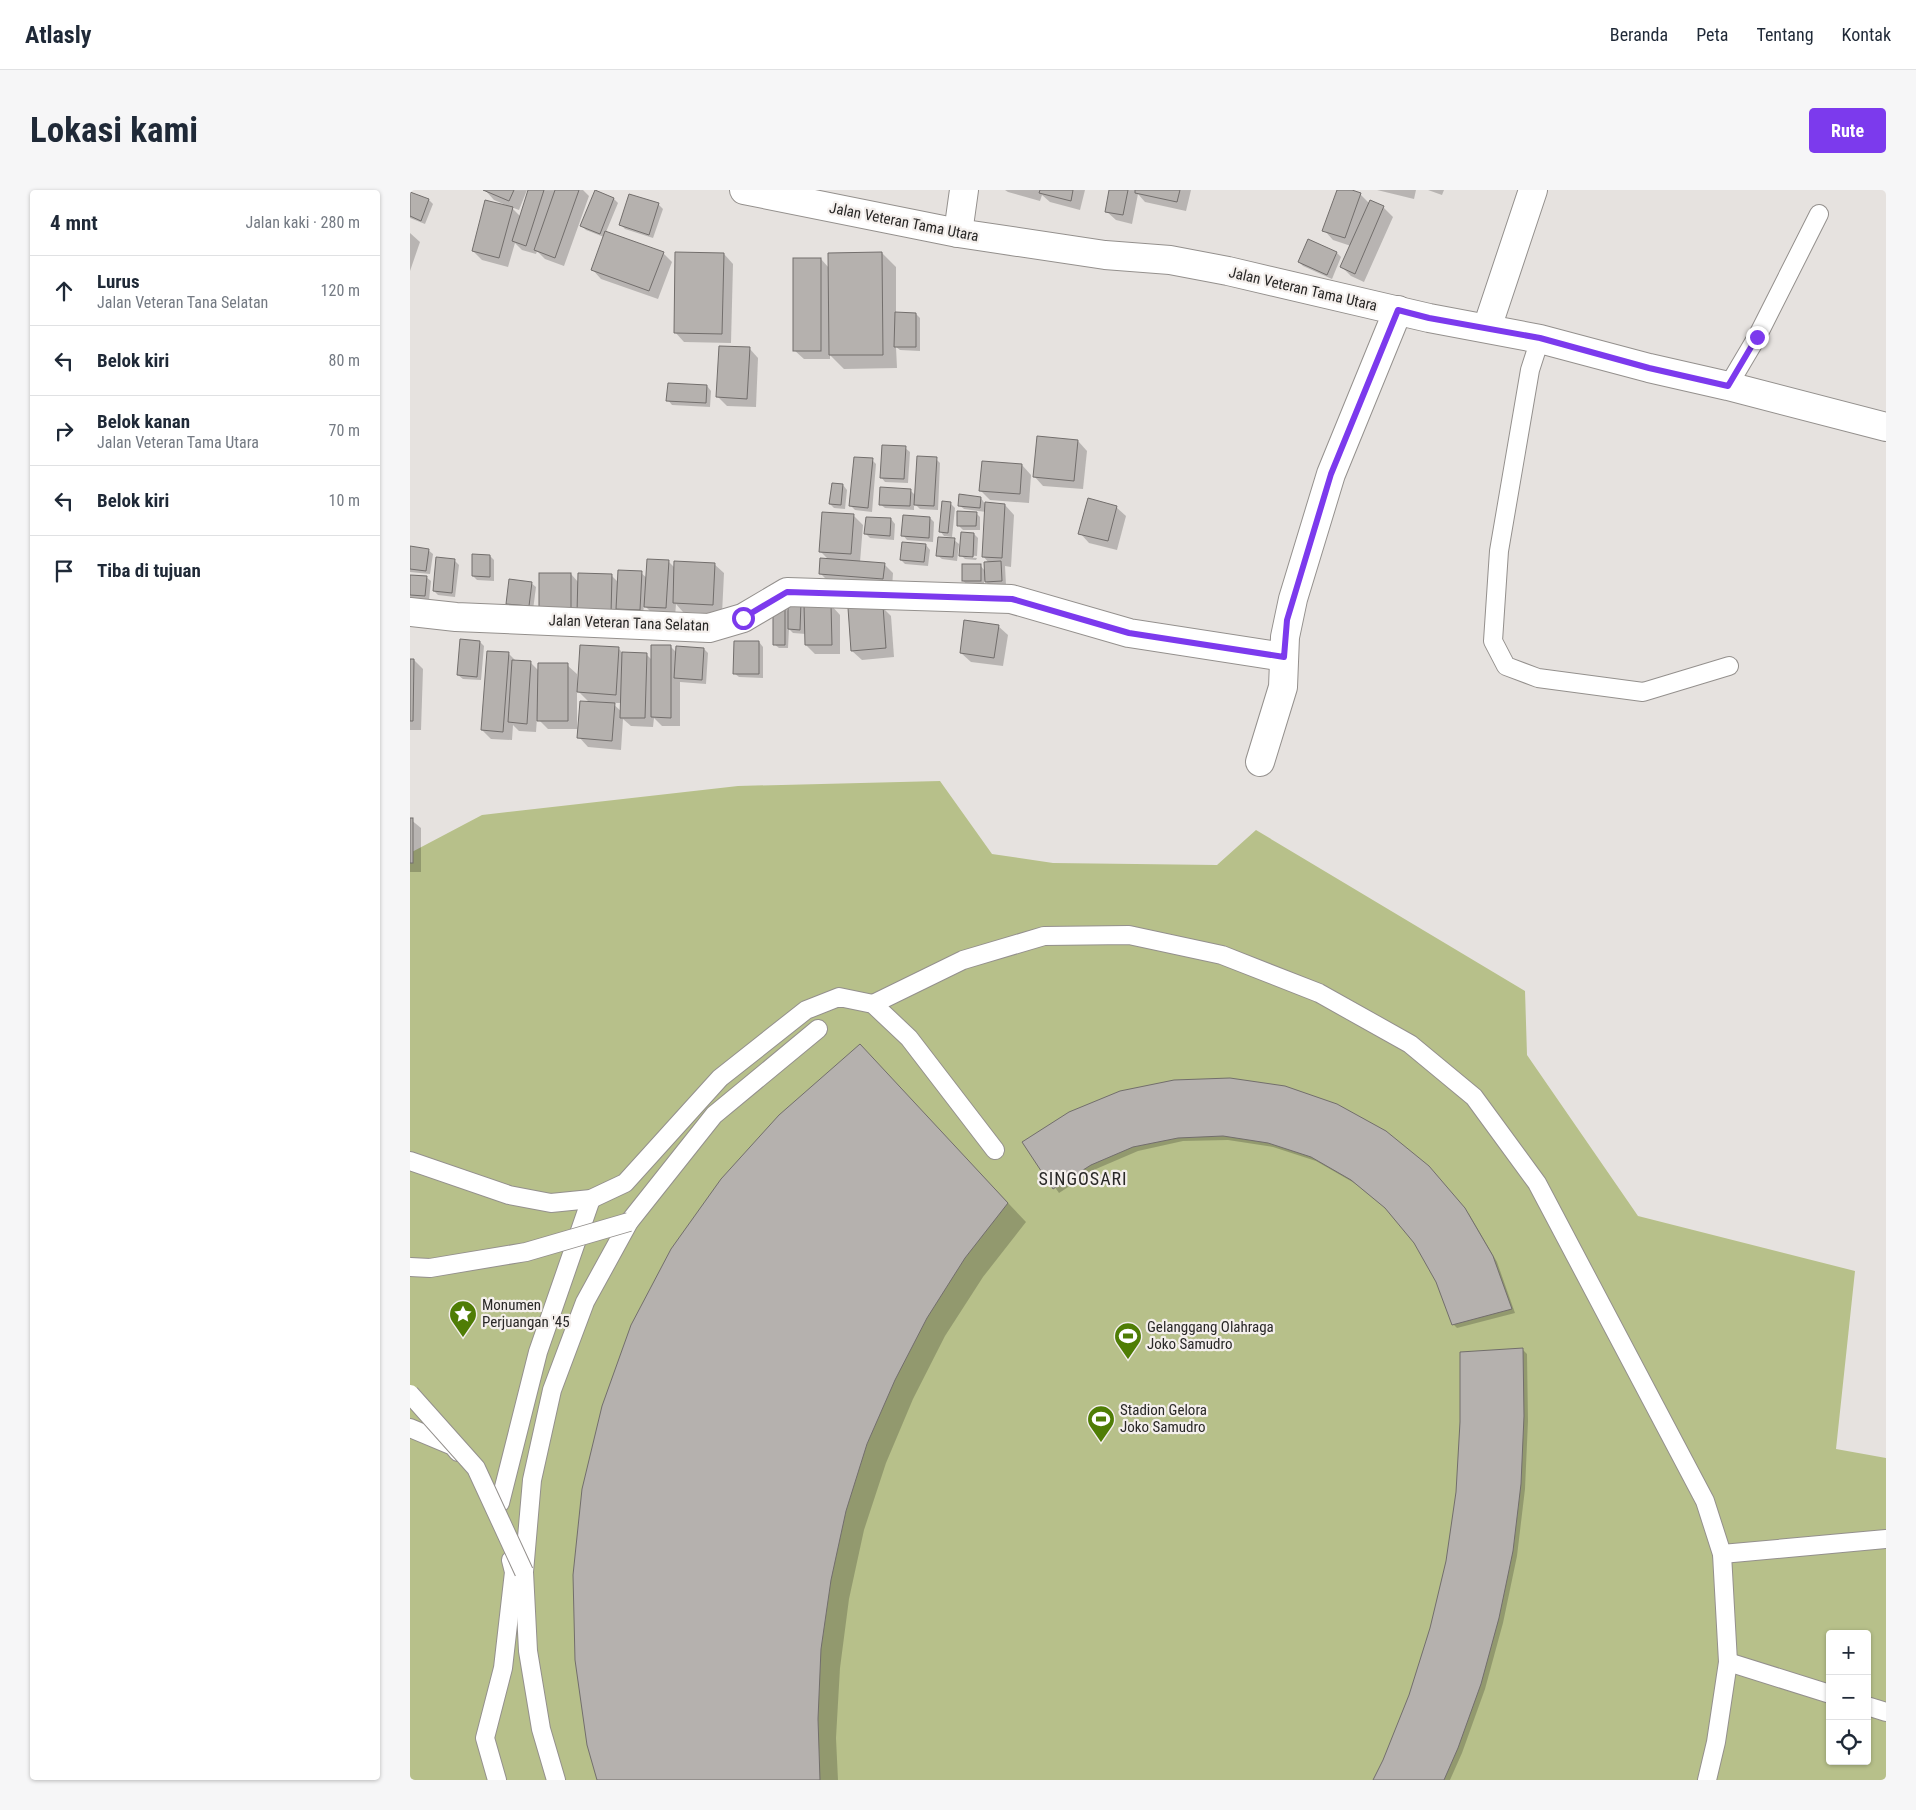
<!DOCTYPE html>
<html lang="id">
<head>
<meta charset="utf-8">
<style>
  :root { --surface:#fff; --page:#f6f6f7; --text:#1f2937; --muted:#747a83; --line:#e0e1e3; --accent:#7c3aed }
  body { margin:0; font-family:"Roboto Condensed",sans-serif; background:var(--page); color:var(--text) }
  .controls { position:absolute; right:15px; bottom:15px; display:grid; overflow:hidden; border-radius:5px; box-shadow:0 1px 4px #0004 }
  .controls button { width:45px; height:45px; display:grid; place-items:center; padding:0; border:0; border-bottom:1px solid var(--line); background:var(--surface); color:var(--text); font:25px sans-serif }
  .stop { position:absolute; width:15px; height:15px; margin:-11px; border:4px solid #7c3aed; border-radius:50%; background:#fff }
  .stop.end { background:#7c3aed; border-color:#fff; box-shadow:0 1px 5px #0008 }
  .list { margin:0; padding:0; list-style:none }
  h2 { display:flex; justify-content:space-between; align-items:center; height:65px; margin:0; padding:0 20px; font-size:21px }
  h2 small { font-size:16px; font-weight:400; color:var(--muted) }
  .list li { display:grid; grid-template-columns:32px 1fr auto; gap:15px; align-items:center; box-sizing:border-box; height:70px; padding:0 20px; border-top:1px solid var(--line) }
  .list b { display:block; font-size:19px; white-space:nowrap }
  .list p { margin:0; font-size:16px; white-space:nowrap; color:var(--muted) }
  .list em { font-size:16px; font-style:normal; color:var(--muted) }
  .icon { flex:none; width:28px; height:28px; fill:none; stroke:currentColor; stroke-width:2; stroke-linecap:round; stroke-linejoin:round }
  .map { position:relative; flex:none; width:1476px; height:1590px; overflow:hidden; border-radius:5px }
  header { display:flex; align-items:center; gap:30px; box-sizing:border-box; height:70px; padding:0 25px; background:var(--surface); border-bottom:1px solid var(--line) }
  header strong { font-size:24px }
  nav { display:flex; gap:28px; margin-inline-start:auto; font-size:18px }
  .intro { display:flex; align-items:center; justify-content:space-between; box-sizing:border-box; height:120px; padding:0 30px }
  h1 { margin:0; font-size:35px }
  .button { padding:12px 22px; border-radius:5px; background:var(--accent); color:#fff; font-size:18px; font-weight:700 }
  main { display:flex; gap:30px; padding:0 30px }
  aside { flex:1; background:var(--surface); border-radius:5px; box-shadow:0 1px 4px #0004 }
  .map>svg:first-child { display:block }
  .green { fill:#b7c08a; fill-rule:evenodd }
  .shadow { fill:#0003; fill-rule:evenodd }
  .building { fill:#b5b1ae; stroke:#726e6c }
  .lines { fill:none; stroke-linecap:round; stroke-linejoin:round }
  .lane-casing { stroke:#94908d; stroke-width:20 }
  .street-casing { stroke:#94908d; stroke-width:30 }
  .lane { stroke:#fff; stroke-width:18 }
  .street { stroke:#fff; stroke-width:28 }
  .lane-bridge-casing { stroke:#94908d; stroke-width:20; stroke-linecap:butt }
  .lane-bridge { stroke:#fff; stroke-width:18 }
  .route { stroke:#7c3aed; stroke-width:6 }
  .labels { text-anchor:middle; stroke-width:4.5; stroke-linejoin:round; paint-order:stroke }
  .street-label { font-size:15px; fill:#292827; stroke:#f4efec }
  .poi-label { font-size:15px; fill:#292827; stroke:#f4efec; text-anchor:start }
  .quarter-label { font-size:18px; letter-spacing:1px; fill:#292827; stroke:#f4efec }
</style>
</head>
<body>
<header>
<strong>Atlasly</strong>
<nav><a>Beranda</a><a>Peta</a><a>Tentang</a><a>Kontak</a></nav>
</header>
<div class="intro"><h1>Lokasi kami</h1><a class="button">Rute</a></div>
<main>
<aside>
<h2>4 mnt<small>Jalan kaki · 280 m</small></h2>
<ul class="list">
<li><svg class="icon" aria-label="ahead" viewBox="0 0 24 24"><path d="M12 20V5M6 11l6-6 6 6"/></svg><div><b>Lurus</b><p>Jalan Veteran Tana Selatan</p></div><em>120 m</em></li>
<li><svg class="icon" aria-label="left" viewBox="0 0 24 24"><path d="M17 20v-9H6M10 6l-5 5 5 5"/></svg><div><b>Belok kiri</b></div><em>80 m</em></li>
<li><svg class="icon" aria-label="right" viewBox="0 0 24 24"><path d="M7 20v-9h11M14 6l5 5-5 5"/></svg><div><b>Belok kanan</b><p>Jalan Veteran Tama Utara</p></div><em>70 m</em></li>
<li><svg class="icon" aria-label="left" viewBox="0 0 24 24"><path d="M17 20v-9H6M10 6l-5 5 5 5"/></svg><div><b>Belok kiri</b></div><em>10 m</em></li>
<li><svg class="icon" aria-label="arrive" viewBox="0 0 24 24"><path d="M6 21V4h12l-3 4 3 4H6"/></svg><div><b>Tiba di tujuan</b></div></li>
</ul>
</aside>
<div class="map">
<svg width="1476" height="1590" viewBox="0 0 1476 1590">
  <rect width="100%" height="100%" fill="#e6e2df"/>
  <path class="green" d="M 530,591 L 582,664 L 643,673 L 807,675 L 846,640 L 1115,801 L 1117,865 L 1228,1026 L 1445,1081 L 1426,1259 L 1476,1268 L 1476,1590 L 0,1590 L 0,663 L 72,625 L 328,596 ZM 1420,1444 L 1457,1444 L 1457,1571 L 1420,1571 Z"/>
  <g class="shadow">
    <path d="M 75,0 L 117,0 L 109,20 L 101,17 L 111,27 L 120,0 L 173,0 L 179,6 L 154,76 L 135,69 L 127,61 L 126,64 L 112,60 L 105,53 L 98,77 L 72,70 L 63,61 L 96,15 L 84,10 Z"/>
    <path d="M 595,0 L 675,0 L 670,20 L 640,12 L 632,5 L 630,11 L 598,2 Z"/>
    <path d="M 700,0 L 781,0 L 776,21 L 735,12 L 728,4 L 722,34 L 706,30 L 696,21 Z"/>
    <path d="M 928,0 L 939,0 L 950,4 L 960,14 L 961,12 L 974,18 L 983,27 L 954,92 L 941,86 L 932,77 L 941,56 L 923,50 L 914,40 Z"/>
    <path d="M 967,0 L 1006,0 L 1004,9 Z"/>
    <path d="M 1018,0 L 1034,0 L 1032,5 Z"/>
    <path d="M 0,3 L 19,10 L 23,14 L 15,34 L 0,28 Z"/>
    <path d="M 220,5 L 249,15 L 253,19 L 243,48 L 215,39 L 210,34 Z"/>
    <path d="M 204,9 L 208,13 L 196,42 L 253,63 L 262,72 L 248,109 L 191,89 L 182,79 L 194,47 L 176,40 L 172,36 Z"/>
    <path d="M 0,43 L 10,52 L 0,81 Z"/>
    <path d="M 472,63 L 486,77 L 486,124 L 506,124 L 510,128 L 510,161 L 490,160 L 486,157 L 487,178 L 434,179 L 420,165 L 420,169 L 394,169 L 384,160 L 411,69 L 419,78 Z"/>
    <path d="M 927,63 L 931,67 L 922,89 L 893,76 L 889,72 Z"/>
    <path d="M 314,64 L 323,74 L 321,153 L 274,152 L 265,142 Z"/>
    <path d="M 339,158 L 348,168 L 346,217 L 317,216 L 308,207 Z"/>
    <path d="M 297,196 L 301,201 L 300,217 L 262,215 L 258,210 Z"/>
    <path d="M 668,251 L 677,261 L 673,299 L 633,296 L 624,286 Z"/>
    <path d="M 495,258 L 500,262 L 498,293 L 475,292 L 471,287 Z"/>
    <path d="M 526,269 L 530,273 L 528,320 L 510,319 L 504,313 L 504,320 L 475,318 L 470,314 L 500,300 L 506,306 Z"/>
    <path d="M 462,270 L 466,274 L 462,322 L 445,320 L 441,316 Z"/>
    <path d="M 612,275 L 621,285 L 619,313 L 580,310 L 570,300 Z"/>
    <path d="M 433,295 L 437,300 L 435,319 L 424,318 L 420,314 Z"/>
    <path d="M 571,308 L 575,314 L 595,315 L 604,325 L 601,377 L 595,376 L 596,395 L 580,396 L 574,390 L 574,395 L 558,395 L 553,391 L 570,375 L 575,381 L 579,373 L 573,366 L 576,322 L 554,319 L 549,315 Z"/>
    <path d="M 541,314 L 545,318 L 542,347 L 534,346 L 530,341 Z"/>
    <path d="M 706,317 L 716,326 L 707,360 L 679,353 L 670,343 Z"/>
    <path d="M 566,323 L 570,327 L 570,340 L 553,340 L 549,336 Z"/>
    <path d="M 443,325 L 453,335 L 450,372 L 474,374 L 483,383 L 482,398 L 420,393 L 410,383 L 419,370 L 410,361 Z"/>
    <path d="M 520,328 L 524,332 L 523,352 L 497,350 L 493,345 Z"/>
    <path d="M 481,329 L 485,334 L 484,350 L 460,348 L 456,344 Z"/>
    <path d="M 564,344 L 568,348 L 567,366 L 554,365 L 554,367 L 567,368 L 566,370 L 555,369 L 551,365 Z"/>
    <path d="M 544,350 L 549,354 L 547,371 L 532,369 L 527,365 Z"/>
    <path d="M 516,355 L 520,360 L 518,376 L 495,374 L 491,370 Z"/>
    <path d="M 0,357 L 18,360 L 23,364 L 20,384 L 0,382 Z"/>
    <path d="M 80,366 L 84,370 L 84,391 L 67,390 L 63,386 Z"/>
    <path d="M 44,370 L 49,375 L 45,407 L 28,405 L 24,401 Z"/>
    <path d="M 258,371 L 265,378 L 304,374 L 314,383 L 312,424 L 273,422 L 266,414 L 265,427 L 245,426 L 234,415 L 233,424 L 140,429 L 161,384 L 169,393 L 201,385 L 208,392 L 231,383 L 237,388 Z"/>
    <path d="M 0,386 L 16,387 L 21,391 L 19,410 L 0,408 Z"/>
    <path d="M 121,393 L 126,397 L 123,420 L 102,418 L 97,413 Z"/>
    <path d="M 391,413 L 395,418 L 421,415 L 430,425 L 430,464 L 405,464 L 396,455 L 396,444 L 383,443 L 379,439 L 378,458 L 369,458 L 364,454 L 375,417 L 379,422 Z"/>
    <path d="M 472,417 L 481,426 L 484,467 L 452,470 L 442,461 Z"/>
    <path d="M 588,436 L 598,445 L 593,476 L 561,472 L 551,463 Z"/>
    <path d="M 70,452 L 74,456 L 71,490 L 53,489 L 48,485 Z"/>
    <path d="M 349,452 L 353,457 L 353,488 L 329,487 L 324,483 Z"/>
    <path d="M 260,456 L 267,463 L 294,459 L 298,463 L 296,494 L 270,492 L 270,536 L 252,536 L 244,528 L 243,537 L 221,536 L 213,529 L 211,560 L 178,557 L 169,547 L 180,513 L 168,501 L 208,458 L 214,464 L 236,464 L 242,470 ZM 202,513 L 212,513 L 212,522 Z"/>
    <path d="M 98,463 L 106,471 L 120,472 L 129,481 L 157,475 L 167,484 L 167,539 L 138,539 L 127,528 L 126,542 L 109,541 L 103,535 L 102,550 L 81,549 L 72,540 Z"/>
    <path d="M 0,470 L 4,470 L 13,479 L 11,540 L 0,540 Z"/>
    <path d="M 0,629 L 11,638 L 11,682 L 0,682 Z"/>
    <path d="M 450,856 L 616,1032 L 573,1087 L 535,1146 L 503,1209 L 476,1273 L 454,1340 L 439,1409 L 430,1478 L 426,1548 L 428,1590 L 189,1590 Z"/>
    <path d="M 710,903 L 1024,982 L 1059,1024 L 1087,1072 L 1105,1123 L 1047,1138 L 1043,1134 L 1028,1092 L 1005,1052 L 979,1020 L 946,994 L 906,971 L 863,957 L 818,950 L 773,951 L 728,961 L 686,979 L 649,1003 L 613,952 Z"/>
    <path d="M 1112,1159 L 1117,1164 L 1118,1231 L 1115,1299 L 1107,1366 L 1093,1433 L 1075,1499 L 1052,1563 L 1040,1590 L 964,1590 L 974,1570 L 1000,1506 Z"/>
  </g>
  <g class="building">
    <path d="M 73,0 L 104,0 L 99,11 Z"/>
    <path d="M 118,0 L 134,0 L 116,56 L 102,51 Z"/>
    <path d="M 145,0 L 169,0 L 145,68 L 124,60 Z"/>
    <path d="M 185,0 L 204,8 L 190,44 L 170,36 Z"/>
    <path d="M 630,0 L 663,0 L 661,11 L 629,3 Z"/>
    <path d="M 699,0 L 718,0 L 713,25 L 695,22 Z"/>
    <path d="M 725,0 L 770,0 L 767,12 L 725,3 Z"/>
    <path d="M 927,0 L 942,0 L 951,3 L 935,48 L 912,41 Z"/>
    <path d="M 0,2 L 19,9 L 11,31 L 0,26 Z"/>
    <path d="M 219,4 L 249,13 L 239,45 L 209,35 Z"/>
    <path d="M 75,10 L 103,17 L 89,68 L 62,61 Z"/>
    <path d="M 960,10 L 974,16 L 945,84 L 930,77 Z"/>
    <path d="M 195,41 L 254,62 L 239,101 L 181,80 Z"/>
    <path d="M 898,49 L 927,62 L 917,85 L 888,72 Z"/>
    <path d="M 265,62 L 314,63 L 312,144 L 264,143 Z"/>
    <path d="M 472,62 L 473,165 L 419,165 L 418,63 Z"/>
    <rect x="383" y="68" width="28" height="93"/>
    <path d="M 485,122 L 506,123 L 506,157 L 484,157 Z"/>
    <path d="M 309,156 L 340,157 L 337,209 L 306,207 Z"/>
    <path d="M 258,193 L 297,195 L 296,213 L 256,211 Z"/>
    <path d="M 627,246 L 668,250 L 664,291 L 623,287 Z"/>
    <path d="M 472,255 L 496,256 L 494,289 L 470,288 Z"/>
    <path d="M 507,266 L 527,267 L 524,316 L 504,315 Z"/>
    <path d="M 444,267 L 463,268 L 458,318 L 439,316 Z"/>
    <path d="M 572,271 L 612,274 L 610,304 L 569,301 Z"/>
    <path d="M 422,293 L 433,294 L 431,315 L 419,314 Z"/>
    <path d="M 470,297 L 501,299 L 500,316 L 469,315 Z"/>
    <path d="M 549,304 L 571,307 L 570,318 L 548,316 Z"/>
    <path d="M 678,308 L 707,316 L 698,351 L 668,344 Z"/>
    <path d="M 532,311 L 541,312 L 538,343 L 529,342 Z"/>
    <path d="M 575,312 L 595,314 L 592,368 L 572,367 Z"/>
    <path d="M 547,321 L 567,322 L 566,336 L 547,336 Z"/>
    <path d="M 412,322 L 444,324 L 441,364 L 409,362 Z"/>
    <path d="M 493,325 L 520,327 L 519,348 L 491,346 Z"/>
    <path d="M 456,327 L 481,328 L 480,346 L 454,344 Z"/>
    <path d="M 551,342 L 564,343 L 563,367 L 549,366 Z"/>
    <path d="M 528,347 L 545,348 L 543,367 L 526,366 Z"/>
    <path d="M 492,352 L 516,354 L 514,372 L 490,370 Z"/>
    <path d="M 0,356 L 19,359 L 16,381 L 0,379 Z"/>
    <path d="M 62,364 L 80,365 L 80,387 L 62,386 Z"/>
    <path d="M 26,367 L 45,369 L 42,403 L 23,401 Z"/>
    <path d="M 410,368 L 475,373 L 473,389 L 409,384 Z"/>
    <path d="M 237,369 L 259,370 L 256,418 L 234,417 Z"/>
    <path d="M 264,371 L 305,373 L 303,415 L 263,413 Z"/>
    <path d="M 591,371 L 592,391 L 575,392 L 574,372 Z"/>
    <rect x="552" y="374" width="19" height="17"/>
    <path d="M 208,380 L 232,381 L 230,420 L 206,419 Z"/>
    <rect x="129" y="383" width="32" height="37"/>
    <path d="M 168,383 L 202,384 L 201,424 L 167,423 Z"/>
    <path d="M 0,385 L 17,386 L 15,406 L 0,405 Z"/>
    <path d="M 99,389 L 122,392 L 119,416 L 96,414 Z"/>
    <path d="M 378,412 L 391,412 L 390,440 L 378,439 Z"/>
    <path d="M 394,414 L 421,414 L 422,455 L 395,455 Z"/>
    <path d="M 363,415 L 375,416 L 375,455 L 363,455 Z"/>
    <path d="M 473,416 L 476,458 L 441,461 L 438,418 Z"/>
    <path d="M 554,430 L 589,435 L 584,468 L 550,463 Z"/>
    <path d="M 50,449 L 70,451 L 67,487 L 47,485 Z"/>
    <path d="M 324,451 L 349,451 L 349,484 L 323,484 Z"/>
    <path d="M 170,455 L 209,457 L 206,505 L 167,502 Z"/>
    <path d="M 241,455 L 261,455 L 261,528 L 241,527 Z"/>
    <path d="M 266,456 L 294,458 L 292,490 L 264,488 Z"/>
    <path d="M 77,461 L 99,462 L 93,542 L 71,540 Z"/>
    <path d="M 212,462 L 237,463 L 235,528 L 210,528 Z"/>
    <path d="M 0,469 L 4,469 L 3,531 L 0,531 Z"/>
    <path d="M 102,470 L 121,471 L 117,534 L 98,532 Z"/>
    <path d="M 128,473 L 158,473 L 158,531 L 127,531 Z"/>
    <path d="M 170,511 L 205,513 L 202,551 L 167,548 Z"/>
    <rect x="0" y="628" width="3" height="45"/>
    <path d="M 450,854 L 598,1013 L 555,1068 L 517,1128 L 485,1190 L 457,1254 L 436,1321 L 421,1390 L 411,1459 L 408,1529 L 410,1590 L 187,1590 L 177,1555 L 165,1470 L 163,1385 L 172,1299 L 192,1216 L 221,1135 L 261,1059 L 311,989 L 369,925 Z"/>
    <path d="M 820,888 L 875,896 L 927,914 L 976,941 L 1019,976 L 1055,1018 L 1083,1066 L 1102,1119 L 1042,1135 L 1026,1092 L 1004,1053 L 975,1018 L 941,990 L 901,967 L 858,953 L 813,946 L 768,948 L 723,957 L 681,975 L 643,999 L 612,952 L 659,922 L 710,901 L 764,890 Z"/>
    <path d="M 1113,1158 L 1114,1226 L 1111,1294 L 1103,1361 L 1089,1428 L 1071,1494 L 1048,1558 L 1034,1590 L 963,1590 L 973,1570 L 999,1505 L 1020,1438 L 1036,1371 L 1046,1302 L 1050,1232 L 1050,1162 Z"/>
  </g>
  <g class="lines">
    <g class="lane-casing">
      <g id="lane">
        <path d="M 1130,149 L 1120,180 L 1089,361 L 1083,451 L 1096,476 L 1128,488 L 1233,502 L 1319,476"/>
        <path d="M 1318,196 L 1347,147 L 1409,24"/>
        <path d="M 463,814 L 553,770 L 634,746 L 719,745 L 812,765 L 909,803 L 1000,854 L 1064,907 L 1127,993 L 1295,1311 L 1312,1364 L 1318,1472 L 1306,1552 L 1297,1590"/>
        <path d="M 0,971 L 99,1005 L 141,1013 L 181,1009 L 215,993 L 310,888 L 396,820 L 429,807 L 463,814 L 499,848 L 585,960"/>
        <path d="M 0,1238 L 43,1256 L 48,1262"/>
        <path d="M 90,1313 L 128,1162 L 181,1009"/>
        <path d="M 1312,1364 L 1476,1349"/>
        <path d="M 1318,1472 L 1420,1504"/>
        <path d="M 1457,1516 L 1476,1522"/>
        <path d="M 87,1590 L 75,1548 L 93,1478 L 104,1382 L 101,1370"/>
        <path d="M 146,1590 L 131,1539 L 118,1461 L 114,1382 L 122,1290 L 142,1200 L 175,1112 L 219,1032 L 304,925 L 408,839"/>
      </g>
    </g>
    <g class="street-casing">
      <g id="street">
        <path d="M 334,0 L 548,43 L 695,65 L 760,70 L 818,81 L 1019,128 L 1130,149 L 1239,178 L 1318,196 L 1476,237"/>
        <path d="M 548,43 L 554,0"/>
        <path d="M 1077,138 L 1123,0"/>
        <path d="M 0,422 L 46,427 L 299,438 L 333,428 L 377,402 L 601,409 L 719,443 L 874,467"/>
        <path d="M 850,572 L 873,497 L 875,447 L 883,409 L 921,284 L 988,120"/>
      </g>
    </g>
    <use href="#lane" class="lane"/>
    <use href="#street" class="street"/>
    <g class="lane-bridge-casing">
      <g id="lane-bridge">
        <path d="M 0,1077 L 20,1078 L 116,1062 L 219,1032"/>
        <path d="M 0,1204 L 66,1278 L 114,1382"/>
      </g>
    </g>
    <use href="#lane-bridge" class="lane-bridge"/>
  </g>
  <g class="lines">
    <path class="route" d="M 333,428 L 377,402 L 602,409 L 719,443 L 874,467 L 877,430 L 921,284 L 988,120 L 1019,128 L 1130,148 L 1239,178 L 1318,196 L 1347,147"/>
  </g>
  <defs>
    <g id="sight-pin" transform="scale(1.4375)"><path d="M0 17L-7.5 6A9.5 9.5 0 1 1 7.5 6Z" fill="#4f7d05" stroke="#f4efec"/><path d="M0-6L1.8-2.2L6-1.7L2.9 1.2L3.7 5.4L0 3.3L-3.7 5.4L-2.9 1.2L-6-1.7L-1.8-2.2Z" fill="#fff"/></g>
    <g id="stadium-pin" transform="scale(1.4375)"><path d="M0 17L-7.5 6A9.5 9.5 0 1 1 7.5 6Z" fill="#4f7d05" stroke="#f4efec"/><path d="M0-5a6.5 5 0 1 0 0 10a6.5 5 0 1 0 0-10ZM-3.5-1.8h7v3.6h-7Z" fill="#fff"/></g>
  </defs>
  <g fill-rule="evenodd">
    <use href="#sight-pin" x="53" y="1124"/>
    <use href="#stadium-pin" x="718" y="1146"/>
    <use href="#stadium-pin" x="691" y="1229"/>
  </g>
  <g class="labels">
    <g class="street-label">
      <text transform="translate(494 32) rotate(11)" y="5">Jalan Veteran Tama Utara</text>
      <text transform="translate(893 99) rotate(13)" y="5">Jalan Veteran Tama Utara</text>
      <text transform="translate(219 433) rotate(2)" y="5">Jalan Veteran Tana Selatan</text>
    </g>
    <g class="poi-label">
      <text x="72" y="1120">Monumen<tspan x="72" dy="17">Perjuangan '45</tspan></text>
      <text x="737" y="1142">Gelanggang Olahraga<tspan x="737" dy="17">Joko Samudro</tspan></text>
      <text x="710" y="1225">Stadion Gelora<tspan x="710" dy="17">Joko Samudro</tspan></text>
    </g>
    <g class="quarter-label">
      <text x="673" y="995">SINGOSARI</text>
    </g>
  </g>
</svg>
<div class="controls">
<button>+</button>
<button>−</button>
<button><svg class="icon" aria-label="locate" viewBox="0 0 24 24"><circle cx="12" cy="12" r="6"/><path d="M12 2v4M12 18v4M2 12h4M18 12h4"/></svg></button>
</div>
<div class="stop" style="left:333px;top:428px"></div>
<div class="stop end" style="left:1347px;top:147px"></div>
</div>
</main>
</body>
</html>
